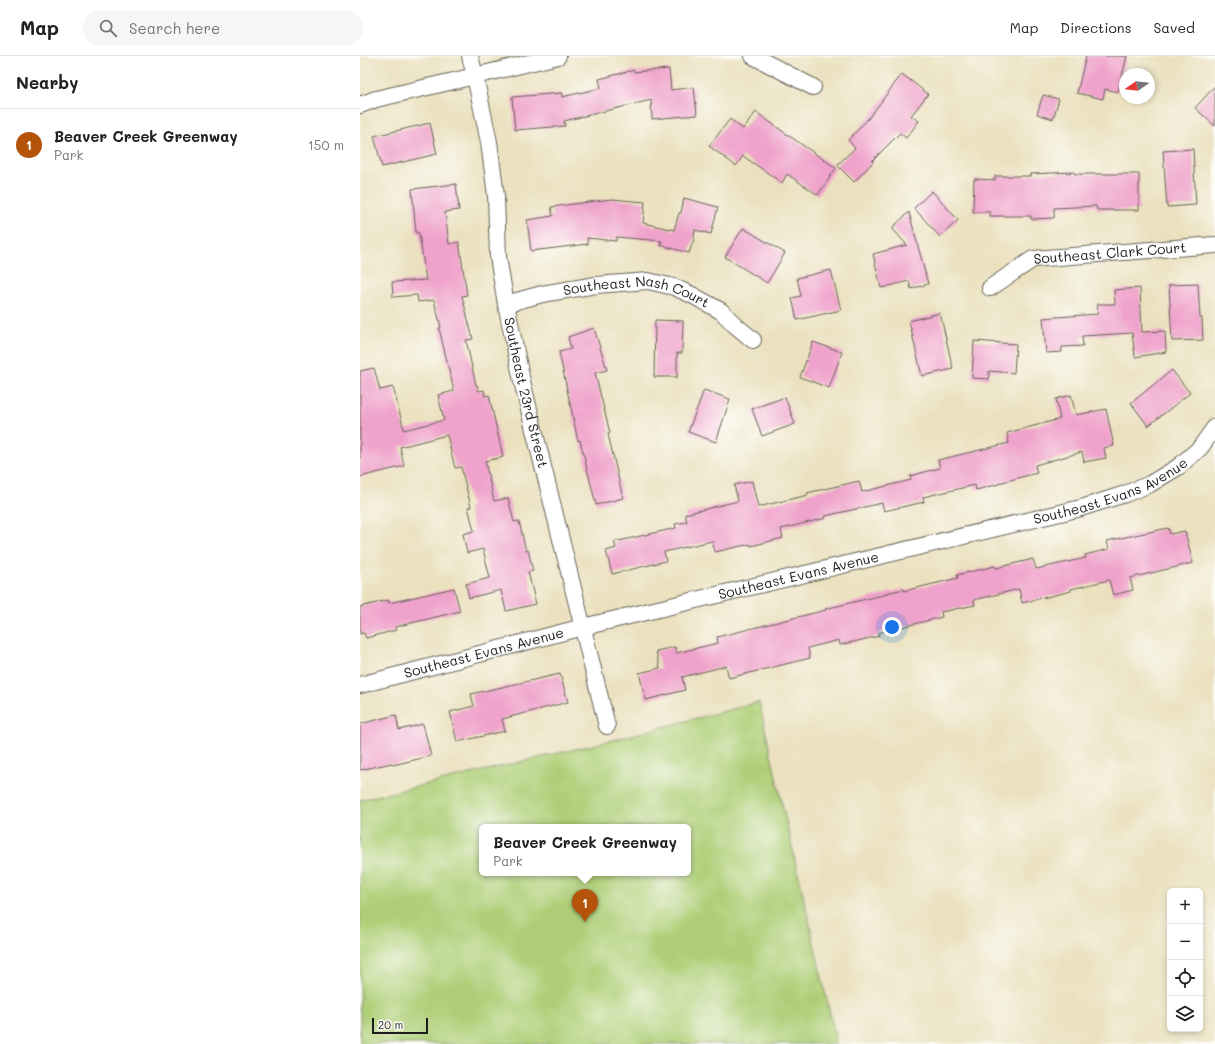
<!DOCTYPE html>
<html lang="en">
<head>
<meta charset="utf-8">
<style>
  :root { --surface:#fff; --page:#f6f6f6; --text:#202124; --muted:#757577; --line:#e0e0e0; --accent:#b45309 }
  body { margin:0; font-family:Mali,sans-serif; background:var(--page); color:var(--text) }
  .controls { position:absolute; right:12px; bottom:12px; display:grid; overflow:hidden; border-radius:6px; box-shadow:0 2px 6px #0003 }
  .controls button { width:36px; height:36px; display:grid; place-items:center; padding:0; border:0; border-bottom:1px solid var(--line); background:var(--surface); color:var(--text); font:20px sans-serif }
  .compass { position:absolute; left:759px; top:12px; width:36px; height:36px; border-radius:50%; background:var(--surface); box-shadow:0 2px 6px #0003; rotate:256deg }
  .scale { position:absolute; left:12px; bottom:10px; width:56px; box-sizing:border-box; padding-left:4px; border:2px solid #1c1c1c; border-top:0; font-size:11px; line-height:14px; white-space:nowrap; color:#1c1c1c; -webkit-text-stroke:3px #fdfcf7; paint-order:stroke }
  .you { position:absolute; left:532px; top:571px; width:14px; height:14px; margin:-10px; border:3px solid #fff; border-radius:50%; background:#1a73e8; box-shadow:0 0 0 6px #1a73e833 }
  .badge { display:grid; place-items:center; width:26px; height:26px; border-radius:50%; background:var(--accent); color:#fff; font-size:13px; font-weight:700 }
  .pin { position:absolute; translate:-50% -33px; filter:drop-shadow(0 1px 2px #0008) }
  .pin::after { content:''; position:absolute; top:21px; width:14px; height:12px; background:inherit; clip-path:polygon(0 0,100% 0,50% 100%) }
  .popup { position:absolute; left:119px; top:768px; width:212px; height:52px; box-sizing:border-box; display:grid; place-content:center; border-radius:6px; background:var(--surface); filter:drop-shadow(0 1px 3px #0005); font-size:13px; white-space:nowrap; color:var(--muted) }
  .popup b { font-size:15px; color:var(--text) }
  .popup::after { content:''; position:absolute; left:50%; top:100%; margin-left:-8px; border:8px solid transparent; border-top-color:var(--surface) }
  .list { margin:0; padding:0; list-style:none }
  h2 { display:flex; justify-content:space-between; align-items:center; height:52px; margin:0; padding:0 16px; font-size:17px }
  h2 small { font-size:13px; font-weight:400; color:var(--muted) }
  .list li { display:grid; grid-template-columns:26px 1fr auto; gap:12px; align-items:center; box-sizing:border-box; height:72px; padding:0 16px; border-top:1px solid var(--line) }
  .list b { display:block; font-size:15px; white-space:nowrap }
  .list p { margin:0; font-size:13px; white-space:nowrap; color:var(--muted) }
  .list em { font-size:13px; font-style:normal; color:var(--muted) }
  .icon { flex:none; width:22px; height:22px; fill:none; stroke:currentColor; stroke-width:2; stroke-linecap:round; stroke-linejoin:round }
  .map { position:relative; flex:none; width:855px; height:988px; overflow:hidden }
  header { display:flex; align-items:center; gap:24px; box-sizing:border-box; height:56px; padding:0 20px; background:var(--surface); border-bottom:1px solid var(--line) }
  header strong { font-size:19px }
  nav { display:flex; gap:22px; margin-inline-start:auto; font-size:14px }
  .search { width:280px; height:36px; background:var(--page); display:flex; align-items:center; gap:10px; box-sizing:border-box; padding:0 14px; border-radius:22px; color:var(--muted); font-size:15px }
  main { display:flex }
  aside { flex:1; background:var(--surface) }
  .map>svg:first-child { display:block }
  .green { fill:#aecf77; stroke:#65764a; fill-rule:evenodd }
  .building { fill:#efa2cb }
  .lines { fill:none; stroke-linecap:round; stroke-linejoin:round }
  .street-casing { stroke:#646155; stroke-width:18 }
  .street { stroke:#fff; stroke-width:16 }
  .labels { text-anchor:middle; stroke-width:3; stroke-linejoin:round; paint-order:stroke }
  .street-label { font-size:14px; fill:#1c1c1c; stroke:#fdfcf7 }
</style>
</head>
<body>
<header>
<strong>Map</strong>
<div class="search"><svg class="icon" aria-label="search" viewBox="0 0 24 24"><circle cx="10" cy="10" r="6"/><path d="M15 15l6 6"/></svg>Search here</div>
<nav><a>Map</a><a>Directions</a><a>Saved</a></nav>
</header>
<main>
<aside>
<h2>Nearby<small></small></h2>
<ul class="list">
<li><span class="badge">1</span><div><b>Beaver Creek Greenway</b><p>Park</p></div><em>150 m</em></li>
</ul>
</aside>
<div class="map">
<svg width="855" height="988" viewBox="0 0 855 988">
  <rect width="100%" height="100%" fill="#fdfcf7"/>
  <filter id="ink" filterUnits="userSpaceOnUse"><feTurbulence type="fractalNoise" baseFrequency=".025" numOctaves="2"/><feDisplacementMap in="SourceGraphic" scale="8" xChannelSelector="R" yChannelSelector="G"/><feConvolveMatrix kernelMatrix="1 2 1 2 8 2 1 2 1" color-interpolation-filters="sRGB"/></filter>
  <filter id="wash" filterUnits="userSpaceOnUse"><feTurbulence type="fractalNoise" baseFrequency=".012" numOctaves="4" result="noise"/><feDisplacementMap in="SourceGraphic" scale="16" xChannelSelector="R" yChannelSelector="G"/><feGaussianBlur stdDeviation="0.9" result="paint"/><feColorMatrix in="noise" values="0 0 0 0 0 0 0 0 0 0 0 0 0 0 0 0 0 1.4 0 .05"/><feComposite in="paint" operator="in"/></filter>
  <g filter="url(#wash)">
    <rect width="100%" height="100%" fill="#ebe1bf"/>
    <path class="green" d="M 399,646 L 477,988 L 0,988 L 0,744 L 245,686 ZM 122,771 L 328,771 L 328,817 L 122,817 Z"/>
    <g id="blocks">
      <g class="building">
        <path d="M 726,0 L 767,0 L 758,36 L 745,33 L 743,43 L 717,37 Z"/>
        <path d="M 309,13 L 311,34 L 334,31 L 337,59 L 292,63 L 291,44 L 204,65 L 205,70 L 155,74 L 152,41 L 202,37 L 202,41 L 241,32 L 239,23 L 274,14 L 274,16 Z"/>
        <path d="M 542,18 L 568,38 L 551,60 L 559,65 L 546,82 L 540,77 L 512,105 L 513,106 L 494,126 L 477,109 L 495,92 L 488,84 L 508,63 Z"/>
        <path d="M 855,30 L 855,70 L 835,52 Z"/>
        <path d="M 683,39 L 699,43 L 693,63 L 677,58 Z"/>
        <path d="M 396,56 L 425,77 L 476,112 L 458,139 L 427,118 L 422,127 L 383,100 L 376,110 L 349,90 L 370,63 L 383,73 Z"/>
        <path d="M 70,67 L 77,98 L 22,111 L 14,80 Z"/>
        <path d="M 833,93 L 836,149 L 807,151 L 803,95 Z"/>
        <path d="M 714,116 L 715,118 L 779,118 L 779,154 L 737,154 L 736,150 L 694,152 L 694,162 L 671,163 L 671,160 L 630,160 L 630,156 L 613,156 L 614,123 L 635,124 L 635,120 L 670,120 L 670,118 Z"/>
        <path d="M 96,128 L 99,154 L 85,156 L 89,188 L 99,186 L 107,239 L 102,240 L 113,283 L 106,284 L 116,329 L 117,329 L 119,335 L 124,334 L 125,340 L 129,339 L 143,401 L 125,405 L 134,445 L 148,442 L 154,466 L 159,465 L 166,495 L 168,494 L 173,515 L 168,516 L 176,548 L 146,555 L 141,534 L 109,542 L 106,528 L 130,522 L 123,493 L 107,497 L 103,478 L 114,475 L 108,451 L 111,451 L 101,411 L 95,412 L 87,379 L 40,391 L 44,410 L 0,421 L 0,315 L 14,312 L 20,334 L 33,331 L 44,374 L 84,364 L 78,339 L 94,335 L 79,272 L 81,271 L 74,244 L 58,246 L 57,239 L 33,241 L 32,226 L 66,224 L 59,177 L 56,177 L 52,133 Z"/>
        <path d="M 572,135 L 598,164 L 580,181 L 554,152 Z"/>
        <path d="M 324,142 L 358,151 L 351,178 L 335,174 L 333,188 L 332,188 L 329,197 L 300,189 L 302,185 L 256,181 L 256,185 L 227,182 L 228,188 L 171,195 L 167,164 L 193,160 L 191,151 L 251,143 L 285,146 L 283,167 L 314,174 L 319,157 L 321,157 Z"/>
        <path d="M 549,156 L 568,228 L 551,233 L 549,225 L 521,232 L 513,198 L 547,189 L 532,172 Z"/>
        <path d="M 383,172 L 425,197 L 407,227 L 365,201 Z"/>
        <path d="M 471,214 L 481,254 L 437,264 L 432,242 L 441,240 L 437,222 Z"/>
        <path d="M 838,228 L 840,262 L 842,262 L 843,284 L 812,285 L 809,229 Z"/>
        <path d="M 780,232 L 782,276 L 805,275 L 806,296 L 775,301 L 772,277 L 722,280 L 723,290 L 702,291 L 702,296 L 686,297 L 683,262 L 738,258 L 737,248 L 755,248 L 754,234 Z"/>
        <path d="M 580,257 L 593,313 L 562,320 L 549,265 Z"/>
        <path d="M 295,264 L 323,265 L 322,297 L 317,297 L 317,321 L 294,321 Z"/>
        <path d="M 234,272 L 247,314 L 235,317 L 250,377 L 248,378 L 263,442 L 236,449 L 220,384 L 218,385 L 199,296 L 211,293 L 208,281 Z"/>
        <path d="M 614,285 L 656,288 L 654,317 L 629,315 L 629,323 L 612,322 Z"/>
        <path d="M 453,286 L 482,296 L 469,332 L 440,321 Z"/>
        <path d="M 812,314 L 830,337 L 788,370 L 771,347 Z"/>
        <path d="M 344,334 L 370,343 L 356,386 L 328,376 Z"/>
        <path d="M 711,339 L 716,359 L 746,353 L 754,390 L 744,392 L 746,402 L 724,406 L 722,396 L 675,409 L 677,417 L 639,427 L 639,428 L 616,434 L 615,429 L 563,441 L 564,446 L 524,455 L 522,447 L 465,460 L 466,462 L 421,473 L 423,482 L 391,490 L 390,488 L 355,496 L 352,485 L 304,496 L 306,505 L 252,518 L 246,495 L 256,492 L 254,486 L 316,472 L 315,468 L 327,466 L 325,458 L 378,445 L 374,429 L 392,425 L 398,451 L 448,439 L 447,437 L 499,425 L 502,436 L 551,424 L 550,420 L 580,412 L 578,404 L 649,387 L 647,377 L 700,363 L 696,343 Z"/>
        <path d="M 425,341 L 435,368 L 402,380 L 392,353 Z"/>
        <path d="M 808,472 L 810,478 L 825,475 L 833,507 L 770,522 L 773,534 L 753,539 L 749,524 L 711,533 L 711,535 L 662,547 L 659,533 L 614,544 L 615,549 L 581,556 L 582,561 L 518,577 L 519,580 L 480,589 L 479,584 L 448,592 L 450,602 L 369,622 L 366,610 L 322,621 L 325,634 L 286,644 L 279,617 L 300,612 L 296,595 L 315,591 L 316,597 L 358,587 L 357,581 L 466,554 L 465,553 L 527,538 L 526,537 L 544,533 L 544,535 L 598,522 L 597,519 L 635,510 L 636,512 L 673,503 L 676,513 L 726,502 L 725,499 L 749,493 L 747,485 Z"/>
        <path d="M 94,532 L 100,555 L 35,571 L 36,574 L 6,582 L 4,577 L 0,578 L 0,551 L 28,544 L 29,547 Z"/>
        <path d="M 200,618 L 208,646 L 142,663 L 145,675 L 97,686 L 90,656 L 114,650 L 111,638 Z"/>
        <path d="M 36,659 L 39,674 L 63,668 L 71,700 L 33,709 L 32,707 L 0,714 L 0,668 Z"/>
      </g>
    </g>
  </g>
  <g filter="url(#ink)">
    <use href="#blocks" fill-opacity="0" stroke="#646155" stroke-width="1"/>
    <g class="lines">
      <g class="street-casing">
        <g id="street">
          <path id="s1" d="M 110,0 L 115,20 L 129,86 L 136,140 L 138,201 L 146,248 L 162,325 L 247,670"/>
          <path d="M 393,0 L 453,31"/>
          <path d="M 0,49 L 16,43 L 115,20 L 198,0"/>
          <path id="s2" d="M 630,232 L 673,203 L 855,189"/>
          <path id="s3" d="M 146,248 L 182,238 L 236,229 L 288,225 L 314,231 L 332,239 L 361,255 L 375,269 L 393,284"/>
          <path id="s4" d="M 0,629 L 223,571 L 721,452 L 765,438 L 790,428 L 818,411 L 840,392 L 855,371"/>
        </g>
      </g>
      <use href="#street" class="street"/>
    </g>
  </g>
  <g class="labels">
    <g class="street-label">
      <text dy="5" stroke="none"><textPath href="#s2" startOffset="129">Southeast Clark Court</textPath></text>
      <text dy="5" stroke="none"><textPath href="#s3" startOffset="134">Southeast Nash Court</textPath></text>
      <text dy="5" stroke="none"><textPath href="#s1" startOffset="342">Southeast 23rd Street</textPath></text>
      <text dy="5" stroke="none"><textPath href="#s4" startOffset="776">Southeast Evans Avenue</textPath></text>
      <text dy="5" stroke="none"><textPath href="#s4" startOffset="452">Southeast Evans Avenue</textPath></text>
      <text dy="5" stroke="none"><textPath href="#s4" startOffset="128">Southeast Evans Avenue</textPath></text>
    </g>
  </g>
</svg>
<div class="controls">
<button>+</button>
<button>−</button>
<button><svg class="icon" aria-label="locate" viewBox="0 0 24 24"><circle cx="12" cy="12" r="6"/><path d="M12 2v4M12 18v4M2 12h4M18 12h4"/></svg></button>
<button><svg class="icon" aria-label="layers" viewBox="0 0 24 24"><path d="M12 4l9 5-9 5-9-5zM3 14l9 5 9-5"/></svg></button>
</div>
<svg class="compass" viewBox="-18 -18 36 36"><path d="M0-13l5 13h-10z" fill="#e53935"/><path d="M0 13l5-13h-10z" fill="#757577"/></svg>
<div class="scale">20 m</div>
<div class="you"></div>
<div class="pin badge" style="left:225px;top:866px">1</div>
<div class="popup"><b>Beaver Creek Greenway</b>Park</div>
</div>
</main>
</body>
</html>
